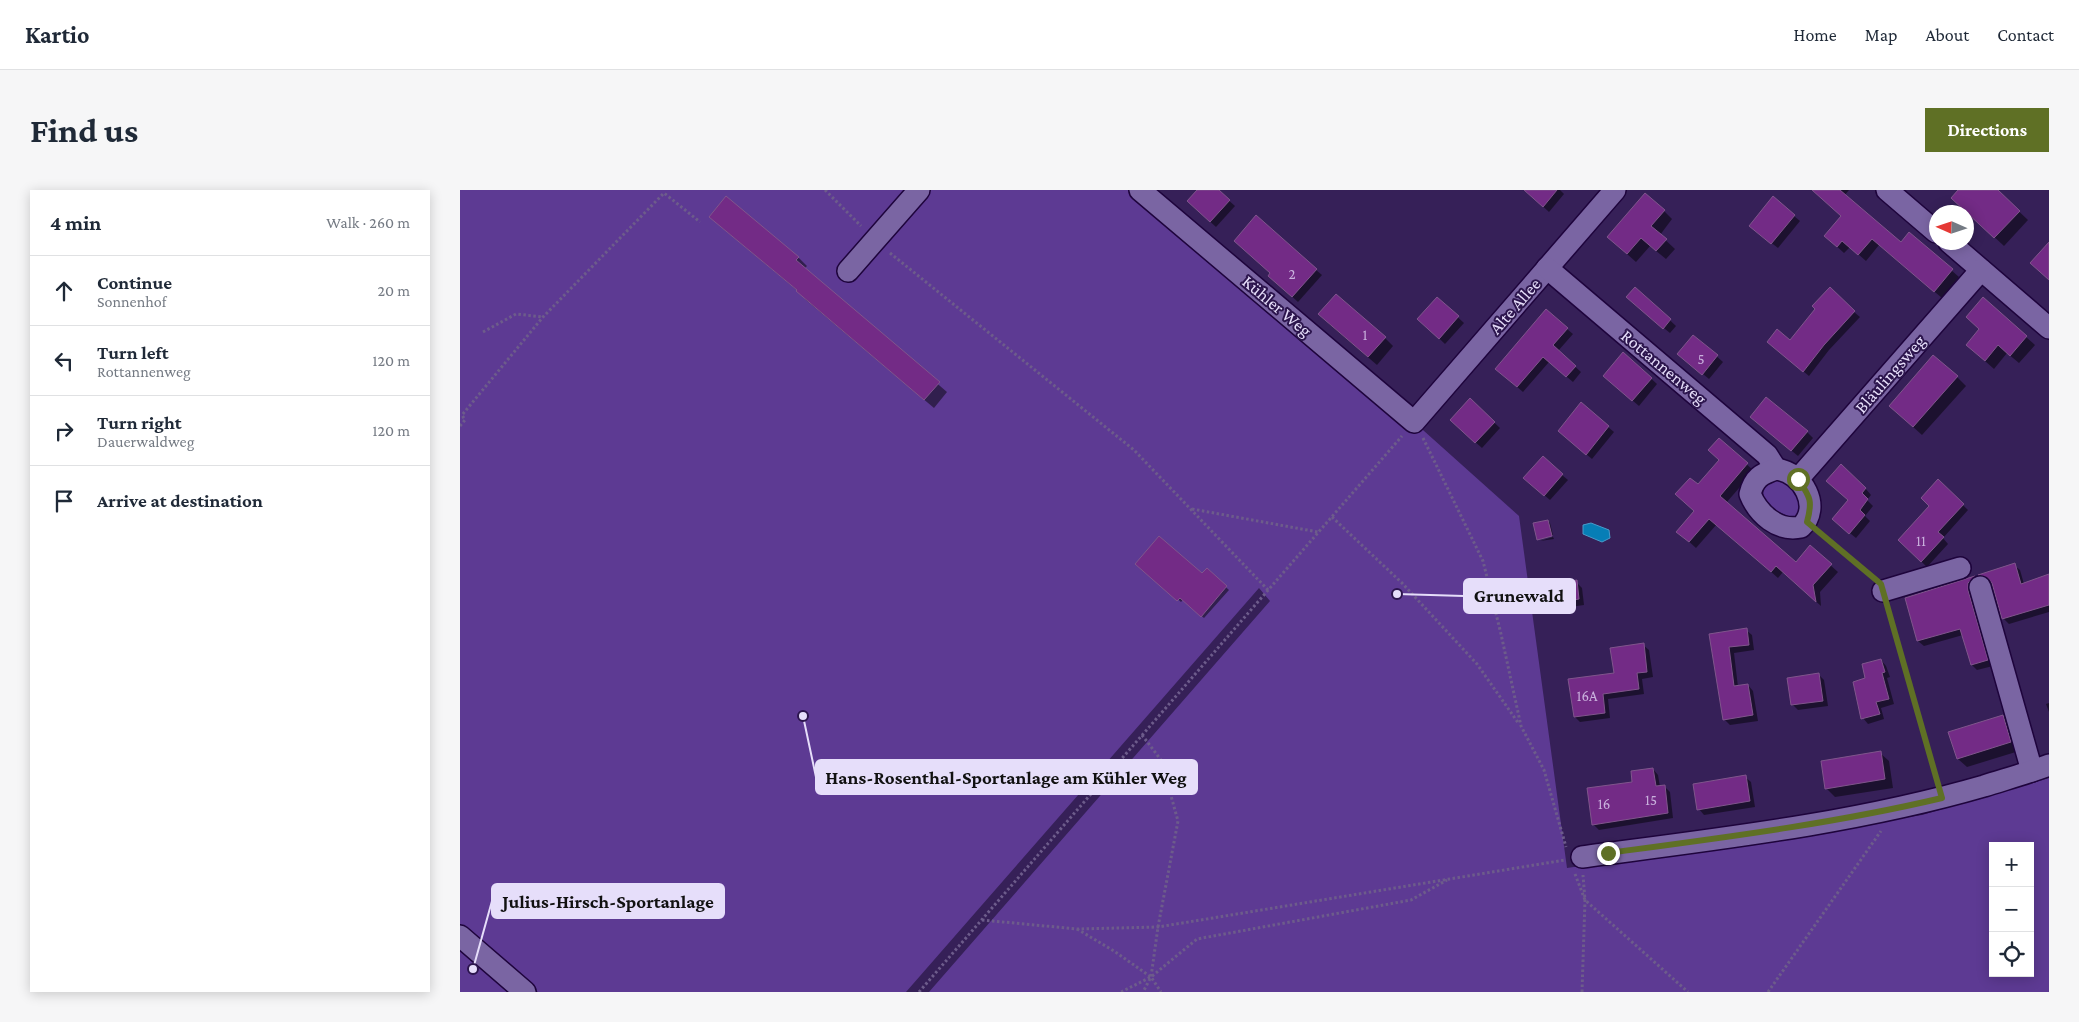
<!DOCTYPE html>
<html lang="en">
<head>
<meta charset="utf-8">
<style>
  :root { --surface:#fff; --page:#f6f6f7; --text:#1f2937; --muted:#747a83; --line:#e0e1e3; --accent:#5f7025 }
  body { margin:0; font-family:"Crimson Pro",serif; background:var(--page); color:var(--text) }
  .controls { position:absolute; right:15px; bottom:15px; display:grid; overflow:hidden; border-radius:0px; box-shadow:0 2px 12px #0003 }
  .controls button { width:45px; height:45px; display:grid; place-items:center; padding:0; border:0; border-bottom:1px solid var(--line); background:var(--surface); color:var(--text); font:25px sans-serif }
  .compass { position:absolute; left:1469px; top:15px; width:45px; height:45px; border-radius:50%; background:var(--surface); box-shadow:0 2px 12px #0003; rotate:273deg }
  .stop { position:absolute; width:15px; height:15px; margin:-11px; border:4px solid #5f7025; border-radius:50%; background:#fff }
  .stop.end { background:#5f7025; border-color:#fff; box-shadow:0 1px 5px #0008 }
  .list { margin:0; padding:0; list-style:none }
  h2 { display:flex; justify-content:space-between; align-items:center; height:65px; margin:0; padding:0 20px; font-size:21px }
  h2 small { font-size:16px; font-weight:400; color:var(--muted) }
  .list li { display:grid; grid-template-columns:32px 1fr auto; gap:15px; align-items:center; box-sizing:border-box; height:70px; padding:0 20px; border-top:1px solid var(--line) }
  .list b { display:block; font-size:19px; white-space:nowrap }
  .list p { margin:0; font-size:16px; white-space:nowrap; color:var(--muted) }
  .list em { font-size:16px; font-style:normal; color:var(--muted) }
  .icon { flex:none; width:28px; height:28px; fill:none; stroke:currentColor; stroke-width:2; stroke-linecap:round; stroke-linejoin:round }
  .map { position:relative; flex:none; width:1589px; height:802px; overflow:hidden; border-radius:0px }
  header { display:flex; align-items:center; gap:30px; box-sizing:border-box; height:70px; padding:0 25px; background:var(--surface); border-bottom:1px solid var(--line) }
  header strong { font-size:24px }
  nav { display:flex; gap:28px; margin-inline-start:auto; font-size:18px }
  .intro { display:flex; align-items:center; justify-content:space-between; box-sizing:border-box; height:120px; padding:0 30px }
  h1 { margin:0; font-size:35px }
  .button { padding:12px 22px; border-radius:0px; background:var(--accent); color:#fff; font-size:18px; font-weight:700 }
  main { display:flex; gap:30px; padding:0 30px }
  aside { flex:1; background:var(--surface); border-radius:0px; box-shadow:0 2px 12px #0003 }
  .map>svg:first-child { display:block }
  .green { fill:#5d3a93; fill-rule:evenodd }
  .water { fill:#077eb6; stroke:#4a9bca }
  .shadow { fill:#0007 }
  .building { fill:#732b86; stroke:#80558c }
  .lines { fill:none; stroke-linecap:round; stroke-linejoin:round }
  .minor-casing { stroke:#1e043c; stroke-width:24 }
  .path { stroke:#6d5c8b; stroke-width:3; stroke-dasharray:2.5 2.5; stroke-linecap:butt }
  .minor { stroke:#7a65a3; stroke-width:21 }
  .route { stroke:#5f7025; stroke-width:6 }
  .labels { text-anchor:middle; stroke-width:4; stroke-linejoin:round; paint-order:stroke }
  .number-label { font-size:15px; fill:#c9b1dd }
  .street-label { font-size:18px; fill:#e6defa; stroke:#2c154d }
  .leader { fill:none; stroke:#e6defa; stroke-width:2 }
  .callout-dot { fill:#e6defa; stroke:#2c154d; stroke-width:2 }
  .callout { fill:#e6defa; stroke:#e6defa; stroke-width:2 }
  .callout-label { font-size:19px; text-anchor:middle; font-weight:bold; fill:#111 }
</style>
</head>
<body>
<header>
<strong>Kartio</strong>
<nav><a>Home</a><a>Map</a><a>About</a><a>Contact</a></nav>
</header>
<div class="intro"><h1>Find us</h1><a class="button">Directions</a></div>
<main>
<aside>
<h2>4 min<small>Walk · 260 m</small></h2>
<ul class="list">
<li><svg class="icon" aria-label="ahead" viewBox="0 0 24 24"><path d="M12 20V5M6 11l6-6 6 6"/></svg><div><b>Continue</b><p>Sonnenhof</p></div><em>20 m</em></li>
<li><svg class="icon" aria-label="left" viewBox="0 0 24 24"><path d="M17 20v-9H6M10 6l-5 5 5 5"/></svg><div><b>Turn left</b><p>Rottannenweg</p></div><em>120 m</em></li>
<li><svg class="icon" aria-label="right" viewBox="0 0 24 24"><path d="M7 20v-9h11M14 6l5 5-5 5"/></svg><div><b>Turn right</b><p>Dauerwaldweg</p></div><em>120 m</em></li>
<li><svg class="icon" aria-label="arrive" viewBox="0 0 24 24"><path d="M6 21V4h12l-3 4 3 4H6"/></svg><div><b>Arrive at destination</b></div></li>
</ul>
</aside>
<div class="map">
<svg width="1589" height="802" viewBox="0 0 1589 802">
  <rect width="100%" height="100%" fill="#362058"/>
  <g class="green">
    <path d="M 0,0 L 678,0 L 954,232 L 1059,326 L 1107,678 L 1462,625 L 1589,588 L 1589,802 L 469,802 L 810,411 L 799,398 L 446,802 L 78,802 L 0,734 ZM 1533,656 L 1570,656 L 1570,783 L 1533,783 Z"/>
    <path d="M 1313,289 C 1328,289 1342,301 1346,315 L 1336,329 C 1326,327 1310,318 1305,310 C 1302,305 1304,299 1305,294 Z"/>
    <path d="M 0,756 L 53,802 L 0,802 Z"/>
  </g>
  <path class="water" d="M 1131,333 L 1149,340 L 1150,348 L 1142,352 L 1123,344 L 1123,335 Z"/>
  <g class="shadow">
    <path d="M 739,0 L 757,0 L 775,16 L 756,37 L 734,17 Z"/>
    <path d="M 1065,0 L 1100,0 L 1104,4 L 1089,22 Z"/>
    <path d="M 1353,0 L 1389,0 L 1384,6 L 1441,53 L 1449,43 L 1499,87 L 1482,108 L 1419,55 L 1406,71 L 1390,57 L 1384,63 L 1373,53 L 1383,26 Z"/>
    <path d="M 1500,0 L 1536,0 L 1568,30 L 1544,56 L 1501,16 Z"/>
    <path d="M 1204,21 L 1212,29 L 1200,45 L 1215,59 L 1206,69 L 1190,56 L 1176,72 L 1148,47 Z"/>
    <path d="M 1334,26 L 1340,31 L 1318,58 L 1296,41 Z"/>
    <path d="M 259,35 L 338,67 L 347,76 L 344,79 L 487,202 L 474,218 L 346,110 L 338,101 Z"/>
    <path d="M 856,80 L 862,85 L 838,112 L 815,91 Z"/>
    <path d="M 1176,98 L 1216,136 L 1210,143 L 1173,113 Z"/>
    <path d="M 977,108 L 1004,133 L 985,154 L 964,134 Z"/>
    <path d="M 1394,122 L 1400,127 L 1369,160 L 1349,186 L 1314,157 Z"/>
    <path d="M 868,133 L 925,148 L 933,156 L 917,175 Z"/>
    <path d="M 1107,139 L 1113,144 L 1098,161 L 1121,182 L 1113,192 L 1089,172 L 1063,202 L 1042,184 Z"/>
    <path d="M 1234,146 L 1263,172 L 1249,189 L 1225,169 Z"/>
    <path d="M 1566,147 L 1575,155 L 1559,173 L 1547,163 L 1534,179 L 1507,155 Z"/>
    <path d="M 1163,163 L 1197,194 L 1179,216 L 1150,191 Z"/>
    <path d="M 1497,187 L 1506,196 L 1462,245 L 1430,216 Z"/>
    <path d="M 1010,210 L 1040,238 L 1022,258 L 997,236 Z"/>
    <path d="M 1121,214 L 1154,242 L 1132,269 L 1099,241 Z"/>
    <path d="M 1297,232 L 1347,242 L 1353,248 L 1338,266 Z"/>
    <path d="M 1259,249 L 1294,281 L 1266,313 L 1336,373 L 1350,357 L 1378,382 L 1360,402 L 1361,416 L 1323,382 L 1318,388 L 1257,334 L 1236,358 L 1225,348 L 1236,321 L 1238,296 L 1260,270 Z"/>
    <path d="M 1381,275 L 1399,291 L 1411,305 L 1407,310 L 1413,316 L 1405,326 L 1410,331 L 1396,348 L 1380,335 L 1390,311 Z"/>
    <path d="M 1102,285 L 1108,290 L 1090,310 L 1070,293 Z"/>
    <path d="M 1478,291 L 1508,320 L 1483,348 L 1488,354 L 1467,377 L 1439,350 L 1471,316 Z"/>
    <path d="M 1088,331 L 1090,333 L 1093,345 L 1079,348 Z"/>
    <path d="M 1093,347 L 1094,349 L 1080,351 Z"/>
    <path d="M 677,373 L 742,385 L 747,380 L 769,400 L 744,428 L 723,410 L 721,412 Z"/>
    <path d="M 1554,375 L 1560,380 L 1564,394 L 1589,386 L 1589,422 L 1549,434 L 1543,428 L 1533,392 L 1525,390 L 1521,385 Z"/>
    <path d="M 1515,387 L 1520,392 L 1533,476 L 1517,480 L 1512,475 L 1503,445 L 1464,456 L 1458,451 L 1446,408 Z"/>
    <path d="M 1116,392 L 1122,398 L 1124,415 L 1110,417 L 1105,411 Z"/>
    <path d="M 1286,440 L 1292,445 L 1294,460 L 1274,463 L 1278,497 L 1288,495 L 1293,501 L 1298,531 L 1270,535 L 1264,529 L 1250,445 Z"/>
    <path d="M 1183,455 L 1189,460 L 1193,487 L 1182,489 L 1184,504 L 1148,509 L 1150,528 L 1120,532 L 1115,527 Z"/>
    <path d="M 1421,470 L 1426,476 L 1430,487 L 1427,488 L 1434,514 L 1421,518 L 1424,529 L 1408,534 L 1403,528 L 1407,489 Z"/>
    <path d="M 1359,485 L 1364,490 L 1368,516 L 1338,520 L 1332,514 Z"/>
    <path d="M 1589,513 L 1589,522 L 1586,514 Z"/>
    <path d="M 1543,526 L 1551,535 L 1559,561 L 1507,577 L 1498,569 Z"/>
    <path d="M 1420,563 L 1429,571 L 1433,598 L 1375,607 L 1366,598 Z"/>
    <path d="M 1193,579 L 1198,585 L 1200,597 L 1204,596 L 1210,602 L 1213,628 L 1139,640 L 1133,634 L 1173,593 Z"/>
    <path d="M 1285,587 L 1291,592 L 1295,617 L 1244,625 L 1239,619 Z"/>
  </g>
  <g class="building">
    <path d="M 737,0 L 759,0 L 770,10 L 750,32 L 727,11 Z"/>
    <path d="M 1064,0 L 1097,0 L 1083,17 Z"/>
    <path d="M 1352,0 L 1380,0 L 1441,52 L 1449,42 L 1493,79 L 1474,102 L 1412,49 L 1398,65 L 1382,51 L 1377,57 L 1364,46 L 1381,26 Z"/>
    <path d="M 1498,0 L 1538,0 L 1560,21 L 1534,48 L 1491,8 Z"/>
    <path d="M 1185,3 L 1205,20 L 1191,36 L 1207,49 L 1196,61 L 1181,48 L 1167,64 L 1147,47 Z"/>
    <path d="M 266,6 L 339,67 L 336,70 L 480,192 L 464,210 L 336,101 L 337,100 L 249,27 Z"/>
    <path d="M 1313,6 L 1335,25 L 1311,54 L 1289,36 Z"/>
    <path d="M 796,25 L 857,79 L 832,107 L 808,86 L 810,83 L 774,51 Z"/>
    <path d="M 1589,52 L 1589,90 L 1570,73 Z"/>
    <path d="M 1175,97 L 1211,129 L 1203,139 L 1166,107 Z"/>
    <path d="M 1370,97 L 1395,121 L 1364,155 L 1343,182 L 1307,152 L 1317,139 L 1330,150 L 1355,119 L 1352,116 Z"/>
    <path d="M 876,104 L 926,147 L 908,167 L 858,124 Z"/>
    <path d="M 977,107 L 999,126 L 979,149 L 957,129 Z"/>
    <path d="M 1523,107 L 1567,146 L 1550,166 L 1538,155 L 1525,171 L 1506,155 L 1519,139 L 1506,127 Z"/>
    <path d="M 1086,119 L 1108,138 L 1093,155 L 1116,176 L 1106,187 L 1083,167 L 1057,197 L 1035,179 Z"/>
    <path d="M 1233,145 L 1258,165 L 1242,185 L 1217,164 Z"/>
    <path d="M 1163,162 L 1192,188 L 1172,211 L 1143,186 Z"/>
    <path d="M 1473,165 L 1498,186 L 1453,237 L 1429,216 Z"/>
    <path d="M 1306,207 L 1348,241 L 1331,261 L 1290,227 Z"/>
    <path d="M 1010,208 L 1035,232 L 1015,253 L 990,230 Z"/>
    <path d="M 1121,212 L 1149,236 L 1126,265 L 1098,241 Z"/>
    <path d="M 1259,248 L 1288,273 L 1260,306 L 1336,372 L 1350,355 L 1372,374 L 1353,395 L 1356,412 L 1316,376 L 1311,382 L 1249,329 L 1229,352 L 1216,342 L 1234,321 L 1215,304 L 1230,288 L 1238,294 L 1259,270 L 1248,260 Z"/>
    <path d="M 1083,266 L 1103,284 L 1084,306 L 1063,288 Z"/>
    <path d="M 1381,274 L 1406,298 L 1402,303 L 1408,309 L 1400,320 L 1405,325 L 1389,344 L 1372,329 L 1388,310 L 1366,291 Z"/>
    <path d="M 1478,289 L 1504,314 L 1478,342 L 1484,347 L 1461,372 L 1438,350 L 1469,316 L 1461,308 Z"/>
    <path d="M 1088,330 L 1092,346 L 1077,350 L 1073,333 Z"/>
    <path d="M 699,346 L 742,383 L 747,378 L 767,396 L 741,427 L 720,408 L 717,411 L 675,374 Z"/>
    <path d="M 1555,373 L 1561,394 L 1589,384 L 1589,415 L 1542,429 L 1532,393 L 1528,388 L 1518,385 Z"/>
    <path d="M 1515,386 L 1508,393 L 1508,400 L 1528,470 L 1511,475 L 1500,439 L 1457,451 L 1445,408 Z"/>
    <path d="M 1117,390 L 1119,409 L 1103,412 L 1101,393 Z"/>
    <path d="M 1287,438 L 1289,455 L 1269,457 L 1274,496 L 1288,494 L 1293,525 L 1263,530 L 1249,444 Z"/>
    <path d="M 1184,453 L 1187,482 L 1177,483 L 1179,499 L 1143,504 L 1145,523 L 1114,527 L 1108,489 L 1154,483 L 1150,458 Z"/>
    <path d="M 1421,469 L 1425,482 L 1422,483 L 1429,509 L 1416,512 L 1420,524 L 1401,529 L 1393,492 L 1405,488 L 1402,474 Z"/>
    <path d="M 1359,483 L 1363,511 L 1331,515 L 1327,488 Z"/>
    <path d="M 1543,525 L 1551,552 L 1497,569 L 1488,542 Z"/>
    <path d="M 1421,561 L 1425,589 L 1365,599 L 1361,571 Z"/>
    <path d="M 1193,578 L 1196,596 L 1205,595 L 1208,623 L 1132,635 L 1127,598 L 1172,592 L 1171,581 Z"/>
    <path d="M 1286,585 L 1290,611 L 1237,620 L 1233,594 Z"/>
  </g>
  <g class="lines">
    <g class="minor-casing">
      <g id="minor">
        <path d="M 680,0 L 954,232 L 1155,0"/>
        <path d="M 1427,0 L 1476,42"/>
        <path d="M 1489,52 L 1589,138"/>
        <path d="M 1087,78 L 1307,265 L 1316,279"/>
        <path d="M 388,81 L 459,0"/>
        <path d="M 1316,279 C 1343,282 1362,317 1341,337 C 1318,342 1298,324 1290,304 C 1294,288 1301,284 1316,279 Z"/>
        <path d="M 1338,289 L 1521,80"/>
        <path d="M 1520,397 L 1572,581"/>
        <path d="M 1423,401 L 1500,378"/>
        <path d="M 1122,667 C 1257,649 1393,634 1524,596 C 1546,589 1568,583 1589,575"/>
        <path d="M 0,746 L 65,802"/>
      </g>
    </g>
    <g class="path">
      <path d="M 365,0 L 401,36"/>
      <path d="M 430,63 L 674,260 L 809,401"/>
      <path d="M 23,142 L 56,124 L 83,127"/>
      <path d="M 0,236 L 5,230 L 2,225 L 83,127 L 204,3 L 240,32"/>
      <path d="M 963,248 L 1023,371 L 1041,444 L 1061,536 L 1084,580 L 1106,657"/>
      <path d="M 732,319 L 858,342"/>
      <path d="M 872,327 L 942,393 L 1017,474 L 1059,534"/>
      <path d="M 1360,343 L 1413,387"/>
      <path d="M 1428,419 L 1477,590"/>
      <path d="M 682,545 L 701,570 L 718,631 L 698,737 L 691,787 L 683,802"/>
      <path d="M 1115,684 L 1125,710 L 1228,802"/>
      <path d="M 522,730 L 617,739 L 698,737 L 1105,670"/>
      <path d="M 617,739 L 654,761 L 691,787 L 701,802"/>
      <path d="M 459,802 L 942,246"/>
      <path d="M 661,802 L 691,787 L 737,749 L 951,710 L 987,690"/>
      <path d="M 1122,802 L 1125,710 L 1123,685"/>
      <path d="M 1308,802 L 1421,641"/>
    </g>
    <use href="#minor" class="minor"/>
  </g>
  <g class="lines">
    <path class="route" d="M 1148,663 C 1260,648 1372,634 1482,608 L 1421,394 L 1347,332 C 1353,310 1350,307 1338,289"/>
  </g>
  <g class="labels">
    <g class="number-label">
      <text x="832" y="89">2</text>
      <text x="905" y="150">1</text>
      <text x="1241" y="174">5</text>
      <text x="1461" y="356">11</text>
      <text x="1127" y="511">16A</text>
      <text x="1191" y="615">15</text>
      <text x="1144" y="619">16</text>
    </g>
    <g class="street-label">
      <text transform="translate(817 116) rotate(40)" y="6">Kühler Weg</text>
      <text transform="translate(1055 116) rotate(-49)" y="6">Alte Allee</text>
      <text transform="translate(1204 177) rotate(40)" y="6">Rottannenweg</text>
      <text transform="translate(1430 184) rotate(-49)" y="6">Bläulingsweg</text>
    </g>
  </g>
  <path class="leader" d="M937 404L1004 406M343 526L356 587M13 779L32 711"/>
  <g class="callout-dot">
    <circle cx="937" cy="404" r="5"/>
    <circle cx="343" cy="526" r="5"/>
    <circle cx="13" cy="779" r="5"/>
  </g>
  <g class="callout">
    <rect x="1004" y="389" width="111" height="34" rx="5"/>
    <rect x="356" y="570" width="381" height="34" rx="5"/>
    <rect x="32" y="694" width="232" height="34" rx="5"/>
  </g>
  <g class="callout-label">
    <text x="1059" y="412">Grunewald</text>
    <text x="546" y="594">Hans-Rosenthal-Sportanlage am Kühler Weg</text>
    <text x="148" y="718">Julius-Hirsch-Sportanlage</text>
  </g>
</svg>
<div class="controls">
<button>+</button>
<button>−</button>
<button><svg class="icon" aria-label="locate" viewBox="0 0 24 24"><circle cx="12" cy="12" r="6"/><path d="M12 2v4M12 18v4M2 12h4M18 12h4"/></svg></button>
</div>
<svg class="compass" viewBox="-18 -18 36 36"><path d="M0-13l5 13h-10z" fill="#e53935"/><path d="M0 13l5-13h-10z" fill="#747a83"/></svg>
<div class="stop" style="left:1338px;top:289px"></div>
<div class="stop end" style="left:1148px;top:663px"></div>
</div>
</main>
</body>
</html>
